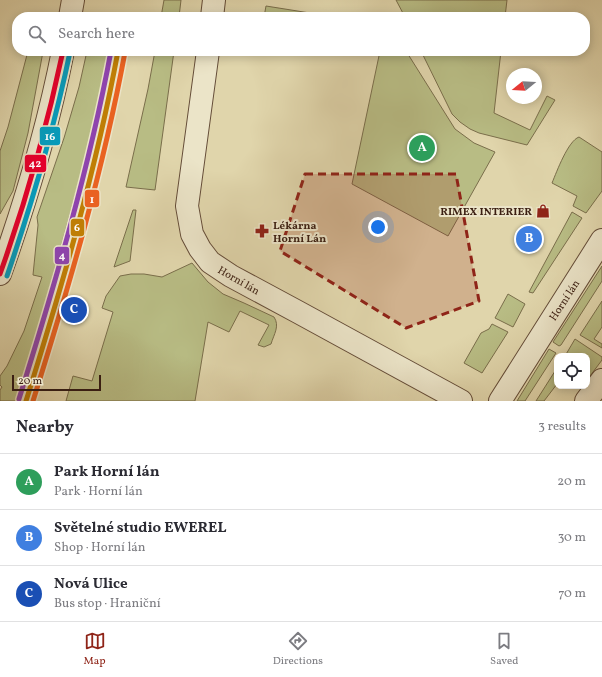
<!DOCTYPE html>
<html lang="en">
<head>
<meta charset="utf-8">
<style>
  :root { --surface:#fff; --page:#f7f7f7; --text:#2b2b33; --muted:#7c7c81; --line:#e1e1e2; --accent:#8f2418 }
  body { margin:0; font-family:Vollkorn,serif; background:var(--page); color:var(--text) }
  .controls { position:absolute; right:12px; bottom:12px; display:grid; overflow:hidden; border-radius:8px; box-shadow:0 2px 10px #0003 }
  .controls button { width:36px; height:36px; display:grid; place-items:center; padding:0; border:0; border-bottom:1px solid var(--line); background:var(--surface); color:var(--text); font:20px sans-serif }
  .compass { position:absolute; left:506px; top:68px; width:36px; height:36px; border-radius:50%; background:var(--surface); box-shadow:0 2px 10px #0003; rotate:252deg }
  .scale { position:absolute; left:12px; bottom:10px; width:89px; box-sizing:border-box; padding-left:4px; border:2px solid #3b1f12; border-top:0; font-size:11px; line-height:14px; white-space:nowrap; color:#3b1f12; -webkit-text-stroke:3px #ebe4c8; paint-order:stroke }
  .you { position:absolute; left:378px; top:227px; width:14px; height:14px; margin:-10px; border:3px solid #fff; border-radius:50%; background:#1a73e8; box-shadow:0 0 0 6px #1a73e833 }
  .badge { display:grid; place-items:center; width:26px; height:26px; border-radius:50%; background:var(--accent); color:#fff; font-size:13px; font-weight:700 }
  .pin { position:absolute; translate:-50% -50%; border:2px solid #fff; box-shadow:0 1px 4px #0006 }
  .list { margin:0; padding:0; list-style:none }
  h2 { display:flex; justify-content:space-between; align-items:center; height:52px; margin:0; padding:0 16px; font-size:17px }
  h2 small { font-size:13px; font-weight:400; color:var(--muted) }
  .list li { display:grid; grid-template-columns:26px 1fr auto; gap:12px; align-items:center; box-sizing:border-box; height:56px; padding:0 16px; border-top:1px solid var(--line) }
  .list b { display:block; font-size:15px; white-space:nowrap }
  .list p { margin:0; font-size:13px; white-space:nowrap; color:var(--muted) }
  .list em { font-size:13px; font-style:normal; color:var(--muted) }
  .icon { flex:none; width:22px; height:22px; fill:none; stroke:currentColor; stroke-width:2; stroke-linecap:round; stroke-linejoin:round }
  .map { position:relative; flex:none; width:602px; height:401px; overflow:hidden }
  .search { position:absolute; background:var(--surface); box-shadow:0 2px 10px #0003; left:12px; right:12px; top:12px; height:44px; display:flex; align-items:center; gap:10px; box-sizing:border-box; padding:0 14px; border-radius:16px; color:var(--muted); font-size:15px }
  .sheet { height:220px; background:var(--surface) }
  nav { display:flex; justify-content:space-around; align-items:center; box-sizing:border-box; height:56px; border-top:1px solid var(--line); background:var(--surface); font-size:11px; color:var(--muted) }
  nav a { display:grid; justify-items:center; gap:2px }
  nav .on { color:var(--accent) }
  .map>svg:first-child { display:block }
  .green { fill:#b8bc84; stroke:#7a6e4b }
  .lines { fill:none; stroke-linecap:round; stroke-linejoin:round }
  .minor-casing { stroke:#644c38; stroke-width:24 }
  .minor { stroke:#ebe4c8; stroke-width:22 }
  .bus-1-casing { stroke:#ebe4c8; stroke-width:8 }
  .bus-2-casing { stroke:#ebe4c8; stroke-width:8 }
  .bus-1 { stroke:#e4002b; stroke-width:5 }
  .bus-2 { stroke:#069bbb; stroke-width:5 }
  .tram-1-casing { stroke:#ebe4c8; stroke-width:8 }
  .tram-2-casing { stroke:#ebe4c8; stroke-width:8 }
  .tram-3-casing { stroke:#ebe4c8; stroke-width:8 }
  .tram-1 { stroke:#bf7e05; stroke-width:5 }
  .tram-2 { stroke:#e96221; stroke-width:5 }
  .tram-3 { stroke:#8e44ad; stroke-width:5 }
  .marked { fill:#8f2418; fill-opacity:0.2; stroke:#8f2418; stroke-width:3; stroke-dasharray:8 5; stroke-linejoin:round }
  .labels { text-anchor:middle; stroke-width:4; stroke-linejoin:round; paint-order:stroke }
  .poi-label { font-size:11px; font-weight:bold; fill:#3b1f12; stroke:#ebe4c8; text-anchor:end }
  .street-label { font-size:11px; fill:#3b1f12; stroke:#ebe4c8 }
  .line-badge { stroke:#ebe4c8; stroke-width:1.5 }
  .badge-label { font-size:11px; text-anchor:middle; font-weight:bold; fill:#fff }
</style>
</head>
<body>
<div class="map">
<svg width="602" height="401" viewBox="0 0 602 401">
  <rect width="100%" height="100%" fill="#e0d5ab"/>
  <filter id="stains"><feTurbulence type="fractalNoise" baseFrequency=".005" numOctaves="4"/><feColorMatrix values="0 0 0 0 .2 0 0 0 0 .09 0 0 0 0 .02 0 0 0 .5 -.17"/></filter>
  <radialGradient id="worn" r=".72"><stop offset=".6" stop-color="#630" stop-opacity="0"/><stop offset="1" stop-color="#630" stop-opacity=".3"/></radialGradient>
  <g class="green">
    <path d="M 164,0 L 181,0 L 179,17 L 161,17 Z"/>
    <path d="M 396,0 L 507,0 L 505,17 L 405,17 Z"/>
    <path d="M 266,6 L 335,17 L 264,17 Z"/>
    <path d="M 28,51 L 43,51 L 42,57 L 28,133 L 13,191 L 0,214 L 0,151 L 8,127 Z"/>
    <path d="M 87,51 L 115,51 L 45,304 L 21,401 L 0,401 L 0,390 L 2,387 L 0,385 L 0,376 L 7,366 L 24,331 L 42,277 L 33,275 L 38,225 L 37,217 L 64,138 L 79,87 Z"/>
    <path d="M 155,51 L 174,51 L 155,190 L 126,187 L 148,89 Z"/>
    <path d="M 380,51 L 406,51 L 455,129 L 474,143 L 495,152 L 448,236 L 352,184 Z"/>
    <path d="M 421,51 L 501,51 L 494,113 L 530,130 L 547,96 L 555,100 L 527,145 L 479,133 L 470,129 L 460,122 L 452,114 Z"/>
    <path d="M 579,137 L 602,152 L 602,191 L 586,213 L 573,206 L 577,196 L 552,183 C 557,171 568,141 579,137 Z"/>
    <path d="M 133,210 L 136,210 L 130,261 L 114,267 Z"/>
    <path d="M 572,212 L 582,218 L 533,293 L 529,292 Z"/>
    <path d="M 192,263 L 208,282 L 223,294 L 244,303 L 274,317 C 280,326 274,334 271,344 L 264,347 L 258,345 L 269,325 L 240,311 L 229,332 L 208,322 L 195,401 L 66,401 L 73,376 L 92,381 L 113,312 L 102,308 L 106,296 L 120,276 L 131,274 L 144,274 L 162,277 Z"/>
    <path d="M 602,266 L 602,281 L 561,345 L 559,346 L 553,342 Z"/>
    <path d="M 508,294 L 525,304 L 513,327 L 495,318 Z"/>
    <path d="M 602,301 L 602,327 L 594,339 L 602,344 L 602,348 L 580,335 Z"/>
    <path d="M 492,324 L 508,332 L 482,373 L 464,363 L 481,333 L 489,329 Z"/>
    <path d="M 575,339 L 602,357 L 602,360 L 587,380 L 587,356 L 565,356 Z"/>
    <path d="M 549,349 L 556,353 L 525,401 L 517,401 Z"/>
    <path d="M 557,368 L 557,384 L 544,401 L 536,401 Z"/>
  </g>
  <g class="lines">
    <g class="minor-casing">
      <g id="minor">
        <path d="M 70,17 L 73,0"/>
        <path d="M 212,17 L 214,0"/>
        <path d="M 208,51 L 187,206 L 192,234 L 200,249 L 210,262 L 231,276 L 298,312 L 461,401"/>
        <path d="M 0,274 C 26,201 48,127 63,51"/>
        <path d="M 500,401 L 602,240"/>
        <path d="M 586,401 L 602,380"/>
      </g>
    </g>
    <use href="#minor" class="minor"/>
    <g class="bus-1-casing">
      <path id="bus-1" d="M 0,274 C 26,201 47,127 63,51"/>
    </g>
    <g class="bus-2-casing">
      <path id="bus-2" d="M 7,276 C 32,203 54,129 70,52"/>
    </g>
    <use href="#bus-1" class="bus-1"/>
    <use href="#bus-2" class="bus-2"/>
    <g class="tram-1-casing">
      <path id="tram-1" d="M 26,401 C 62,286 96,170 118,51"/>
    </g>
    <g class="tram-2-casing">
      <path id="tram-2" d="M 33,401 C 69,286 103,171 125,52"/>
    </g>
    <g class="tram-3-casing">
      <path id="tram-3" d="M 19,399 C 55,284 89,169 111,51"/>
    </g>
    <use href="#tram-1" class="tram-1"/>
    <use href="#tram-2" class="tram-2"/>
    <use href="#tram-3" class="tram-3"/>
  </g>
  <path class="marked" d="M 305,174 L 456,174 L 479,301 L 406,328 L 280,251 Z"/>
  <defs>
    <g id="shop-bare" transform="scale(1.08)"><path d="M-5-2.5h2.3a2.7 3.5 0 0 1 5.4 0H5L5.5 6h-11ZM-1.5-2.5h3a1.5 2.3 0 0 0-3 0Z" fill="#8f2418" stroke="#ebe4c8" stroke-width="2.5" paint-order="stroke"/></g>
    <g id="pharmacy-bare" transform="scale(1.08)"><path d="M-2-6h4v4h4v4h-4v4h-4v-4h-4v-4h4Z" fill="#8f2418" stroke="#ebe4c8" stroke-width="2.5" paint-order="stroke"/></g>
  </defs>
  <g fill-rule="evenodd">
    <use href="#shop-bare" x="543" y="211"/>
    <use href="#pharmacy-bare" x="262" y="231"/>
  </g>
  <g class="labels">
    <g class="poi-label">
      <text x="532" y="215">RIMEX INTERIER</text>
      <text x="273" y="229" text-anchor="start">Lékárna<tspan x="273" dy="13">Horní Lán</tspan></text>
    </g>
    <g class="street-label">
      <text transform="translate(239 280) rotate(30)" y="4">Horní lán</text>
      <text transform="translate(564 300) rotate(-57)" y="4">Horní lán</text>
    </g>
  </g>
  <g class="line-badge">
    <rect x="39" y="126" width="22" height="20" rx="4" fill="#069bbb"/>
    <rect x="24" y="154" width="23" height="19" rx="4" fill="#e4002b"/>
    <rect x="84" y="189" width="16" height="19" rx="4" fill="#e96221"/>
    <rect x="70" y="218" width="15" height="19" rx="4" fill="#bf7e05"/>
    <rect x="54" y="246" width="16" height="19" rx="4" fill="#8e44ad"/>
  </g>
  <g class="badge-label">
    <text x="50" y="140">16</text>
    <text x="35" y="167">42</text>
    <text x="92" y="203">1</text>
    <text x="77" y="231">6</text>
    <text x="62" y="259">4</text>
  </g>
  <rect width="100%" height="100%" filter="url(#stains)"/>
  <rect width="100%" height="100%" fill="url(#worn)"/>
</svg>
<div class="controls">
<button><svg class="icon" aria-label="locate" viewBox="0 0 24 24"><circle cx="12" cy="12" r="6"/><path d="M12 2v4M12 18v4M2 12h4M18 12h4"/></svg></button>
</div>
<svg class="compass" viewBox="-18 -18 36 36"><path d="M0-13l5 13h-10z" fill="#e53935"/><path d="M0 13l5-13h-10z" fill="#7c7c81"/></svg>
<div class="scale">20 m</div>
<div class="you"></div>
<div class="pin badge" style="left:422px;top:148px;background:#2e9e5b">A</div>
<div class="pin badge" style="left:529px;top:239px;background:#3f7fe0">B</div>
<div class="pin badge" style="left:74px;top:310px;background:#1a4fb4">C</div>
<div class="search"><svg class="icon" aria-label="search" viewBox="0 0 24 24"><circle cx="10" cy="10" r="6"/><path d="M15 15l6 6"/></svg>Search here</div>
</div>
<section class="sheet">
<h2>Nearby<small>3 results</small></h2>
<ul class="list">
<li><span class="badge" style="background:#2e9e5b">A</span><div><b>Park Horní lán</b><p>Park · Horní lán</p></div><em>20 m</em></li>
<li><span class="badge" style="background:#3f7fe0">B</span><div><b>Světelné studio EWEREL</b><p>Shop · Horní lán</p></div><em>30 m</em></li>
<li><span class="badge" style="background:#1a4fb4">C</span><div><b>Nová Ulice</b><p>Bus stop · Hraniční</p></div><em>70 m</em></li>
</ul>
</section>
<nav>
<a class="on"><svg class="icon" aria-label="map" viewBox="0 0 24 24"><path d="M3 6l6-2 6 2 6-2v14l-6 2-6-2-6 2zM9 4v14M15 6v14"/></svg>Map</a>
<a><svg class="icon" aria-label="directions" viewBox="0 0 24 24"><path d="M12 3l9 9-9 9-9-9zM9 14v-3h6M13 9l2 2-2 2"/></svg>Directions</a>
<a><svg class="icon" aria-label="saved" viewBox="0 0 24 24"><path d="M7 4h10v16l-5-4-5 4z"/></svg>Saved</a>
</nav>
</body>
</html>
